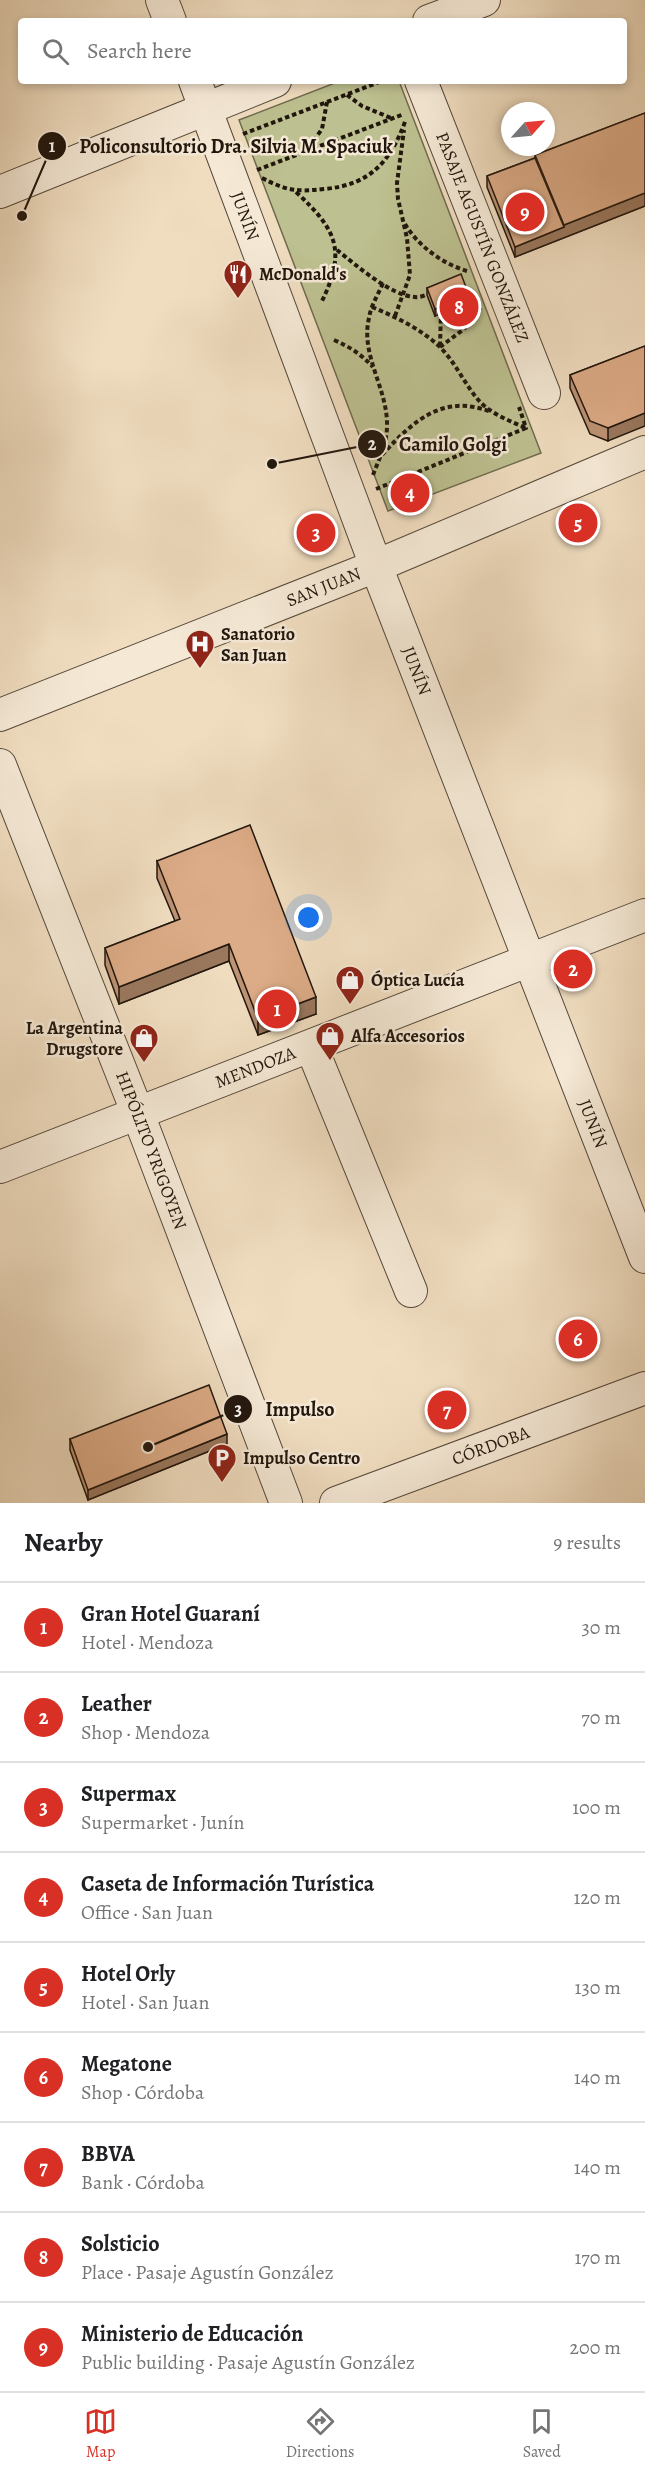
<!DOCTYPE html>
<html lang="en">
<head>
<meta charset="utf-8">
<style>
  :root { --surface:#fff; --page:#f6f6f6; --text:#202124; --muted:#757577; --line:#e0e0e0; --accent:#d93025 }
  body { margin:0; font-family:Alegreya,serif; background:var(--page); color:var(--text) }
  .compass { position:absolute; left:501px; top:102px; width:54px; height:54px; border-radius:50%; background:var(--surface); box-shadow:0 3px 9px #0003; rotate:63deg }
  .you { position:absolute; left:309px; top:918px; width:21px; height:21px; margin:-15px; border:4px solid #fff; border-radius:50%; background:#1a73e8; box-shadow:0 0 0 9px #1a73e833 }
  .badge { display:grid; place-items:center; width:39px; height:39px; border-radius:50%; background:var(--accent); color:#fff; font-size:20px; font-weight:700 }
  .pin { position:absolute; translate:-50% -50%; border:3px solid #fff; box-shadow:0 2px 6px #0006 }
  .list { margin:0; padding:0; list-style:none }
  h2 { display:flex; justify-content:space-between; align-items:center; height:78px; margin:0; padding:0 24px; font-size:26px }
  h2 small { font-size:20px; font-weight:400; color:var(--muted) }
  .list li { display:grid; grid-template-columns:39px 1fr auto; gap:18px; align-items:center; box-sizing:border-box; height:90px; padding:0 24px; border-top:2px solid var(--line) }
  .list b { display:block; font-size:22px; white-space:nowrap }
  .list p { margin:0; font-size:20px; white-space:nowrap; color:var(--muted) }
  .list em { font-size:20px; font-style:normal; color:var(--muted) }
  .icon { flex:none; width:33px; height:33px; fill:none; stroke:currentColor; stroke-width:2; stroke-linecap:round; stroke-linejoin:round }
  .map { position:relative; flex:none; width:645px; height:1503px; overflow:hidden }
  .search { position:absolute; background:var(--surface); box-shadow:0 3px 9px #0003; left:18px; right:18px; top:18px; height:66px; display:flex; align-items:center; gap:15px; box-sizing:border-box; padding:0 21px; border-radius:6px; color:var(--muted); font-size:22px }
  .sheet { height:888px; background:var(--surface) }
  nav { display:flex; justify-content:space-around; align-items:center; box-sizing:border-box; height:84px; border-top:2px solid var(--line); background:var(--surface); font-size:16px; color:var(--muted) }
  nav a { display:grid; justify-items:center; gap:3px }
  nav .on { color:var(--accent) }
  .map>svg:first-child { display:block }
  .green { fill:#bdc090; stroke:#6f6b4e; stroke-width:1.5 }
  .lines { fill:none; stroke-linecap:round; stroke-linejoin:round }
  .minor-casing { stroke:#55483a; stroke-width:34 }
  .path { stroke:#21160d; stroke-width:4; stroke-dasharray:4.5 3; stroke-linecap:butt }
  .minor { stroke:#f5e9d6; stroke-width:32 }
  .wall { fill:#bd9374; stroke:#21160d; stroke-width:1.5 }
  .shaded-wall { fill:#9a785e; stroke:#21160d; stroke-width:1.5 }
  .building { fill:#dcab87; stroke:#21160d; stroke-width:1.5 }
  .labels { text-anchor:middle; stroke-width:5; stroke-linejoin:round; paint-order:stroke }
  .street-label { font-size:18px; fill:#21160d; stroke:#f5e9d6 }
  .poi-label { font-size:18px; font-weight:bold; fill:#21160d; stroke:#f5e9d6; text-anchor:start }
  .leader { fill:none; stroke:#21160d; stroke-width:2 }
  .callout-dot { fill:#21160d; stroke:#f5e9d6; stroke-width:2 }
  .mark-label { font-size:18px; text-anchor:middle; font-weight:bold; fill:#fff }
  .callout-label { font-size:20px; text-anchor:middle; font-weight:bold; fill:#21160d; stroke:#f5e9d6; stroke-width:5; stroke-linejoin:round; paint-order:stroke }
</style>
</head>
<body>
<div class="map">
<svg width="645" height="1503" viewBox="0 0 645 1503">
  <rect width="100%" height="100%" fill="#f0ddc0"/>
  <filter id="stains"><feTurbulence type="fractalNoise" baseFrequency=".00333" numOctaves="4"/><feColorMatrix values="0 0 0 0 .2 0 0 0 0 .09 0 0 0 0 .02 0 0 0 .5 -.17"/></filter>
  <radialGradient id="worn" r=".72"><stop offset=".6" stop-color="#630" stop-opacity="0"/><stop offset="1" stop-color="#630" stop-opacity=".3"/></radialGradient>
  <path class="green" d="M 340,81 L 399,81 L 541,453 L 388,511 L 239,120 Z"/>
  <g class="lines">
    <g class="minor-casing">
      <g id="minor">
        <path d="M 162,0 L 170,21"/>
        <path d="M 429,21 L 484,0"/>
        <path id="s1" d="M 195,81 L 376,566 L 645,1257"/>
        <path id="s2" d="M 421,81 L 544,393"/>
        <path d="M 0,192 L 275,81"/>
        <path id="s3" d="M 0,715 L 376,566 L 645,452"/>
        <path id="s4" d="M 0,765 L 138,1114 L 286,1503"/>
        <path d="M 311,1046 L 411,1291"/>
        <path id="s5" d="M 0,1167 L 645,915"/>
        <path id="s6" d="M 336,1503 L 645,1388"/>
      </g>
    </g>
    <g class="path">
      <path d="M 347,95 L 362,106 L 391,118"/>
      <path d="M 243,134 L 382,81"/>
      <path d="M 305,153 L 322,129 L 327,102"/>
      <path d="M 257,170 L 404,114"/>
      <path d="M 262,178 C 287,191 297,192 324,189 C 371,185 391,161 406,119"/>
      <path d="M 296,192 C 337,230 347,251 321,303"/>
      <path d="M 405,224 C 418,246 443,264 467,271"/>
      <path d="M 337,250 C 356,265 391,296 415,297 C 420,298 425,295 429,294"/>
      <path d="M 372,307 C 396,317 421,329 440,347 C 456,363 466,387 481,403 C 494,415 510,421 526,428"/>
      <path d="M 395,316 L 410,275 L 407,238 L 398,199 L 397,183 L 404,130"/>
      <path d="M 334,340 C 350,347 361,354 373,367"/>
      <path d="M 440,346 L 441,313"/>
      <path d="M 440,347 L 464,329 L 481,307"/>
      <path d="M 382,455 C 413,421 443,393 491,412"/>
      <path d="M 373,475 C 379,459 387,444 387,426 C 388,389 360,355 369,318 C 371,305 378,295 383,283"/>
      <path d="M 376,489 L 526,428 L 519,407"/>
    </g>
    <use href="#minor" class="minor"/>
  </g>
  <g class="wall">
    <path d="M 645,113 L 645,206 L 515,257 L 487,187 L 487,176 L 535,158 L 535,155 Z"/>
    <path d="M 427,288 L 469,302 L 435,316 L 427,295 Z"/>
    <path d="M 645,346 L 608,441 L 590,434 L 570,388 L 570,375 Z"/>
    <path d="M 157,861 L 316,1014 L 258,1035 L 229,961 L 119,1004 L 105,965 L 105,948 L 175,921 L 157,878 Z"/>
    <path d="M 70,1439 L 227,1444 L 88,1500 L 70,1450 Z"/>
  </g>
  <g class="shaded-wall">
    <path d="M 645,193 L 645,206 L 515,257 L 515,247 L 564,227 L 564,225 Z"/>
    <path d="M 469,295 L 469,302 L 435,316 L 435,309 Z"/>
    <path d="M 645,413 L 645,426 L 608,441 L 608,428 Z"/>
    <path d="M 229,944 L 229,961 L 119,1004 L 119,987 Z"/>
    <path d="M 316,997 L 316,1014 L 258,1035 L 258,1019 Z"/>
    <path d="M 227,1434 L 227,1444 L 88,1500 L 88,1490 Z"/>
  </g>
  <g class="building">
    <path d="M 645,113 L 645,193 L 564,225 L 535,155 Z"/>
    <path d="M 535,158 L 564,227 L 515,247 L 487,176 Z"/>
    <path d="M 461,274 L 469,295 L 435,309 L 427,288 Z"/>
    <path d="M 645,346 L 645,413 L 608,428 L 590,421 L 570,375 Z"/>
    <path d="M 250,825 L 316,997 L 258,1019 L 229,944 L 119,987 L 105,948 L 180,919 L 157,861 Z"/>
    <path d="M 209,1385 L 227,1434 L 88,1490 L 70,1439 Z"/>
  </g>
  <defs>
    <g id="restaurant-pin" transform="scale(1.5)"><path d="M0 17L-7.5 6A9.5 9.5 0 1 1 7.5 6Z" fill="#8f2418" stroke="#f5e9d6"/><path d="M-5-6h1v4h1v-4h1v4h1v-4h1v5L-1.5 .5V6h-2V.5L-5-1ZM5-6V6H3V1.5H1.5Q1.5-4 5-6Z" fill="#fff"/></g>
    <g id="hospital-pin" transform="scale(1.5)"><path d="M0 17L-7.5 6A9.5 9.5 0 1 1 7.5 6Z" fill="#8f2418" stroke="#f5e9d6"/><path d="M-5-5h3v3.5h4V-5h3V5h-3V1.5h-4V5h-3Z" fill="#fff"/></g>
    <g id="shop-pin" transform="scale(1.5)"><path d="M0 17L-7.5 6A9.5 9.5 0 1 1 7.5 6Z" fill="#8f2418" stroke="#f5e9d6"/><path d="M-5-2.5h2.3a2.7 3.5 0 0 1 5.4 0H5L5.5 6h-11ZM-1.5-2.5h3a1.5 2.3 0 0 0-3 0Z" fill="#fff"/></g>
    <g id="parking-pin" transform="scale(1.5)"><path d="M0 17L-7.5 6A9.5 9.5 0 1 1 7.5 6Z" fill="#8f2418" stroke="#f5e9d6"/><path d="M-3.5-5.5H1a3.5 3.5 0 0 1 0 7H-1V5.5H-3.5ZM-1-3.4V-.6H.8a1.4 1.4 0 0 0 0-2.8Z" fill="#fff"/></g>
  </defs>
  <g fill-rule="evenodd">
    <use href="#restaurant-pin" x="238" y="274"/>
    <use href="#hospital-pin" x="200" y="644"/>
    <use href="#shop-pin" x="350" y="980"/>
    <use href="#shop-pin" x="330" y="1036"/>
    <use href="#shop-pin" x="144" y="1038"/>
    <use href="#parking-pin" x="222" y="1458"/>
  </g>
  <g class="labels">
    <g class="street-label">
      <text dy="6" stroke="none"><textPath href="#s1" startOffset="144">JUNÍN</textPath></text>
      <text dy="6" stroke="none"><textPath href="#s2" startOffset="168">PASAJE AGUSTÍN GONZÁLEZ</textPath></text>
      <text dy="6" stroke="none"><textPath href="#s3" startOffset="348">SAN JUAN</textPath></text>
      <text dy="6" stroke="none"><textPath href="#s1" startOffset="630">JUNÍN</textPath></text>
      <text dy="6" stroke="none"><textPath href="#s5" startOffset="274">MENDOZA</textPath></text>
      <text dy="6" stroke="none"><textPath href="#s1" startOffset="1116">JUNÍN</textPath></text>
      <text dy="6" stroke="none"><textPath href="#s4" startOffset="414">HIPÓLITO YRIGOYEN</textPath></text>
      <text dy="6" stroke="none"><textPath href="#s6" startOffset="165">CÓRDOBA</textPath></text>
    </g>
    <g class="poi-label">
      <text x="259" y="280">McDonald's</text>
      <text x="221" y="640">Sanatorio<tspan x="221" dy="21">San Juan</tspan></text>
      <text x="371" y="986">Óptica Lucía</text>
      <text x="123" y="1034" text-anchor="end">La Argentina<tspan x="123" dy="21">Drugstore</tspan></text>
      <text x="351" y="1042">Alfa Accesorios</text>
      <text x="243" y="1464">Impulso Centro</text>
    </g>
  </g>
  <path class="leader" d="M22 216L52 146M272 464L372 444M148 1447L238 1409"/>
  <g class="callout-dot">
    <circle cx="22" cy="216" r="6"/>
    <circle cx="272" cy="464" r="6"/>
    <circle cx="148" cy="1447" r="6"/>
    <circle cx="52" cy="146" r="15"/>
    <circle cx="372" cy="444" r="15"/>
    <circle cx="238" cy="1409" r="15"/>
  </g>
  <g class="mark-label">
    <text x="52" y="152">1</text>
    <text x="372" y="450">2</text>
    <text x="238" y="1415">3</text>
  </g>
  <g class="callout-label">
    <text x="236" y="153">Policonsultorio Dra. Silvia M. Spaciuk</text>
    <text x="453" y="451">Camilo Golgi</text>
    <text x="300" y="1416">Impulso</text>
  </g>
  <rect width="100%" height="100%" filter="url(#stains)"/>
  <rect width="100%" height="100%" fill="url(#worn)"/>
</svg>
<svg class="compass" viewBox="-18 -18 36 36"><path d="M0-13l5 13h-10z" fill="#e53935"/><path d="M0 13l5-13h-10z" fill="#757577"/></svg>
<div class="you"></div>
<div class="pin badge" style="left:277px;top:1009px">1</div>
<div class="pin badge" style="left:573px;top:969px">2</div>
<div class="pin badge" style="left:316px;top:533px">3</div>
<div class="pin badge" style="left:410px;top:493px">4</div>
<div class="pin badge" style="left:578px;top:523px">5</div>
<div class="pin badge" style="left:578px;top:1339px">6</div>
<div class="pin badge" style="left:447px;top:1410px">7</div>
<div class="pin badge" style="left:459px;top:307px">8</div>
<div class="pin badge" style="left:525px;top:212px">9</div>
<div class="search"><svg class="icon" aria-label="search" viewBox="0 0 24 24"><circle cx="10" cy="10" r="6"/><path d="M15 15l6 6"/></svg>Search here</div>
</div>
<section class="sheet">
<h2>Nearby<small>9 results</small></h2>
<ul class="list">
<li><span class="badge">1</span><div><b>Gran Hotel Guaraní</b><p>Hotel · Mendoza</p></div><em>30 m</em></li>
<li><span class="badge">2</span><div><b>Leather</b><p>Shop · Mendoza</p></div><em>70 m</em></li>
<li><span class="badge">3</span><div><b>Supermax</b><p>Supermarket · Junín</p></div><em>100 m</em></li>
<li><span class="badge">4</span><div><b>Caseta de Información Turística</b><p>Office · San Juan</p></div><em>120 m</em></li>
<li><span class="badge">5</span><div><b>Hotel Orly</b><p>Hotel · San Juan</p></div><em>130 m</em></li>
<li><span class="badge">6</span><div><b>Megatone</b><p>Shop · Córdoba</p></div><em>140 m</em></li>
<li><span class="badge">7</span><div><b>BBVA</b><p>Bank · Córdoba</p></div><em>140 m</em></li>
<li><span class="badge">8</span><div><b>Solsticio</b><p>Place · Pasaje Agustín González</p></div><em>170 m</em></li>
<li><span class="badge">9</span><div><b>Ministerio de Educación</b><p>Public building · Pasaje Agustín González</p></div><em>200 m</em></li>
</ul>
</section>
<nav>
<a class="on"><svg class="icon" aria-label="map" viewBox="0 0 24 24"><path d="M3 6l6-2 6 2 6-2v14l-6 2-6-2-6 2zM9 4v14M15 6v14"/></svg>Map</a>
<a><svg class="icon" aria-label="directions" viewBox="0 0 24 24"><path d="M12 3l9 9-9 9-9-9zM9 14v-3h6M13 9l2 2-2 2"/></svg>Directions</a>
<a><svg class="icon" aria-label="saved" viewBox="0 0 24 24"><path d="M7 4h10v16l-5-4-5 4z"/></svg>Saved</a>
</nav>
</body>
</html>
